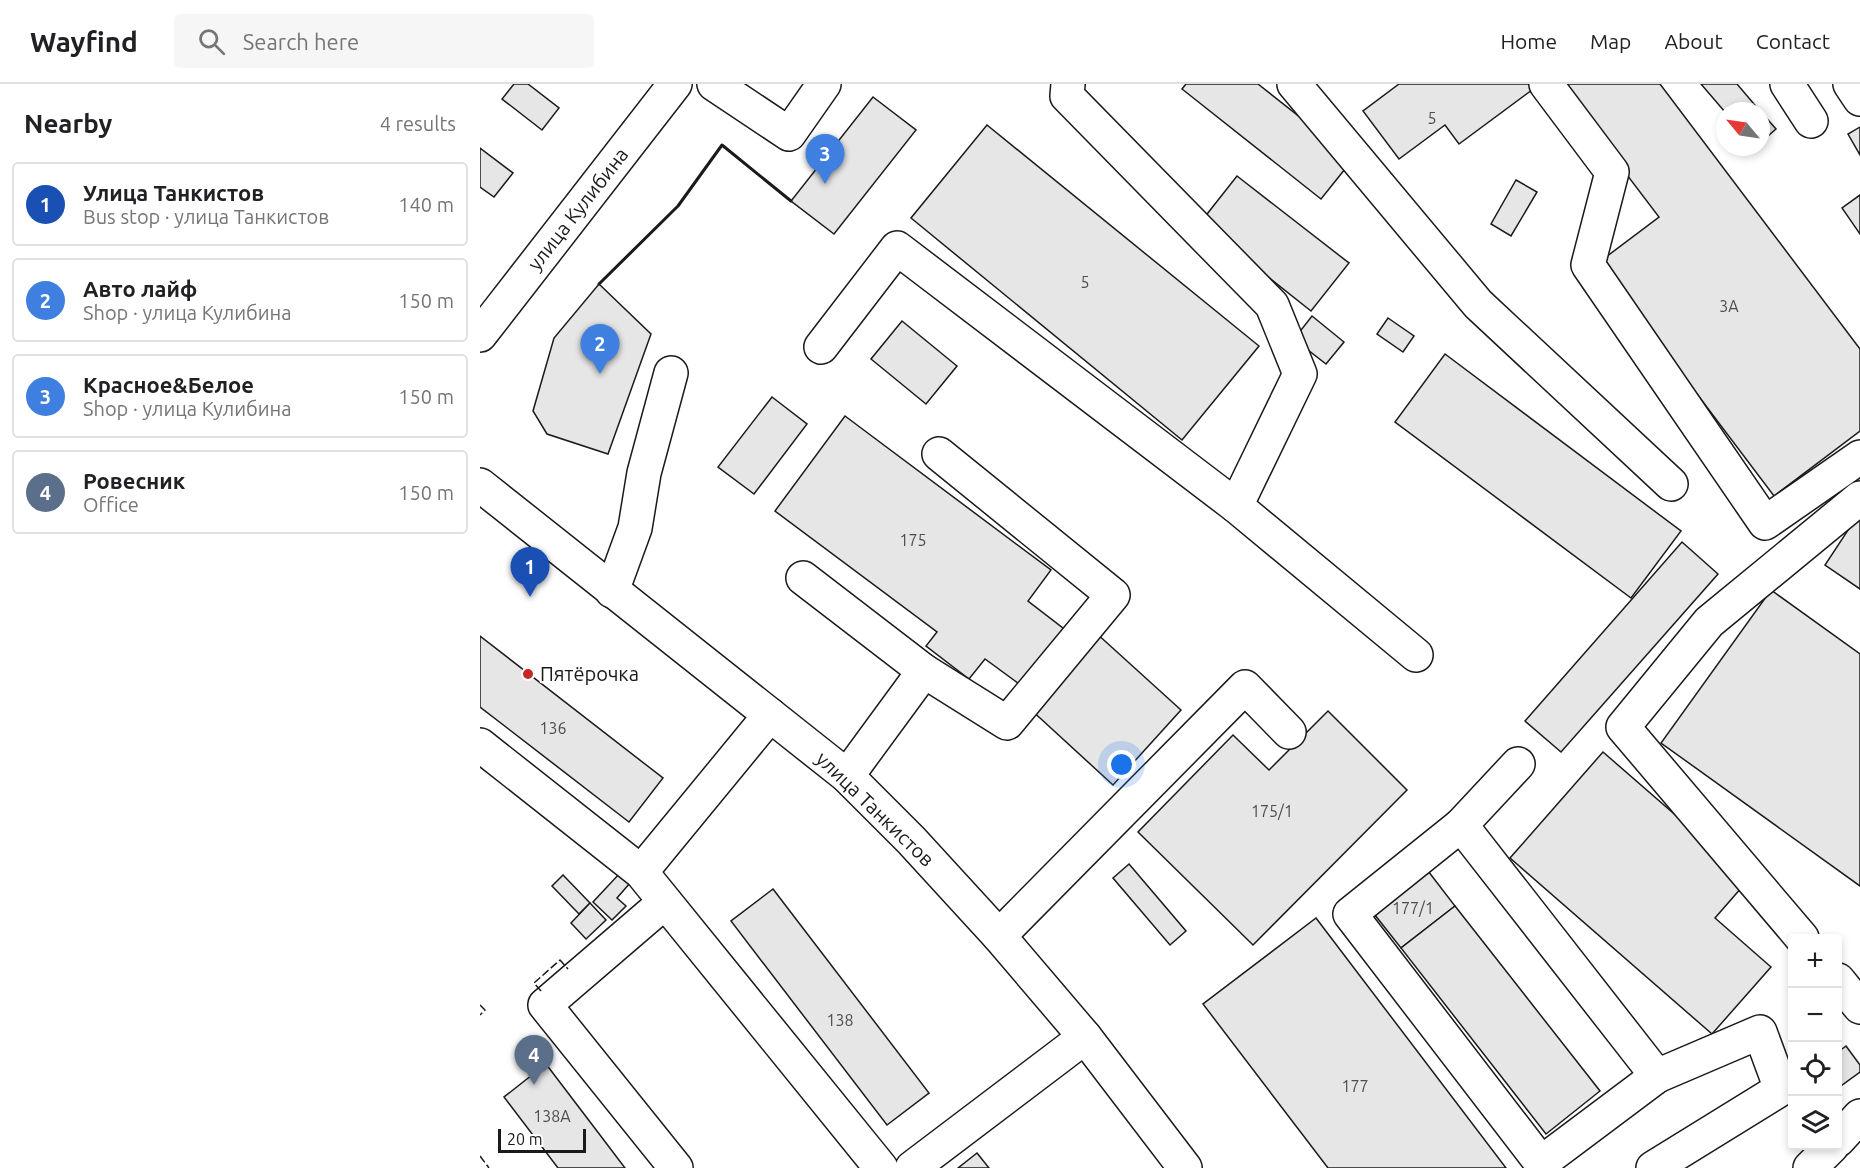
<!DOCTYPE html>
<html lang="en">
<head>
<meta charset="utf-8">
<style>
  :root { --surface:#fff; --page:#f6f6f6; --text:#202124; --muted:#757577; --line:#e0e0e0; --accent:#ea580c }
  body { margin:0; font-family:Ubuntu,sans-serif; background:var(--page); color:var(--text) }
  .controls { position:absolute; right:18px; bottom:18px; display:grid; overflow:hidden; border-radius:6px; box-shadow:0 3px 9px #0003 }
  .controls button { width:54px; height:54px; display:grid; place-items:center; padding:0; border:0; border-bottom:2px solid var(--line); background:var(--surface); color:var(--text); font:30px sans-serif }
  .compass { position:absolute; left:1236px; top:18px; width:54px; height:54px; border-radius:50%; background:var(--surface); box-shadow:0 3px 9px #0003; rotate:299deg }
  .scale { position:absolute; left:18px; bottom:15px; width:88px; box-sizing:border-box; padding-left:6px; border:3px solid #1a1a1a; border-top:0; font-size:16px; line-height:21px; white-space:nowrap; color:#1a1a1a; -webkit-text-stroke:4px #fff; paint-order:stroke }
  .you { position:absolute; left:642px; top:681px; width:21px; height:21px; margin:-15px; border:4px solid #fff; border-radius:50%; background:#1a73e8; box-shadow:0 0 0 9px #1a73e833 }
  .badge { display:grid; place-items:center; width:39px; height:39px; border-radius:50%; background:var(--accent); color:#fff; font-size:20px; font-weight:700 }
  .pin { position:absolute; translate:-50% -50px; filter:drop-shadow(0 2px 3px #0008) }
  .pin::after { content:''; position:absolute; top:32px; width:21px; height:18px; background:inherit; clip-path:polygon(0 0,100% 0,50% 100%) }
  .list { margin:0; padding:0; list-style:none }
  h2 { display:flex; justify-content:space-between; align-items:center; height:78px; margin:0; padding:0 24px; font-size:26px }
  h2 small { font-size:20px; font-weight:400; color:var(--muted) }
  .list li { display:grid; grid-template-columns:39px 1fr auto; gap:18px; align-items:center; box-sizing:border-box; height:84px; margin:0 12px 12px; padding:0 12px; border:2px solid var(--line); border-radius:6px }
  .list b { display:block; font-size:22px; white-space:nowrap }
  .list p { margin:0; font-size:20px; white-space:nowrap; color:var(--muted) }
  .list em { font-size:20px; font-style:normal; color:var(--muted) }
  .icon { flex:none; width:33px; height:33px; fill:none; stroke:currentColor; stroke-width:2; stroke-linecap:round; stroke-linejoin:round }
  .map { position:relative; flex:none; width:1380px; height:1084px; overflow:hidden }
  header { display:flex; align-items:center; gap:36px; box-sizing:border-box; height:84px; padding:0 30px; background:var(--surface); border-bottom:2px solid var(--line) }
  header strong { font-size:28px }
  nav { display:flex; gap:33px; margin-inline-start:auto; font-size:21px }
  .search { width:420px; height:54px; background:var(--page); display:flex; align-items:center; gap:15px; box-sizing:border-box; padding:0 21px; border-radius:6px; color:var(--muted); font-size:22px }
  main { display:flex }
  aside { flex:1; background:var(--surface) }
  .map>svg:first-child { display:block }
  .building { fill:#e6e6e6; stroke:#1a1a1a; stroke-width:1.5 }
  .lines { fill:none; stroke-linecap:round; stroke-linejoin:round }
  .minor-casing { stroke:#1a1a1a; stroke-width:36 }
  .major-casing { stroke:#1a1a1a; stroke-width:36 }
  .minor { stroke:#fff; stroke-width:33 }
  .major { stroke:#fff; stroke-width:33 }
  .fence { stroke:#1a1a1a; stroke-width:1.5; stroke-dasharray:8 3; stroke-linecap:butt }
  .wall { stroke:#1a1a1a; stroke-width:3 }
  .poi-dot { fill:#c62828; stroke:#fff; stroke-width:2 }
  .labels { text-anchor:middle; stroke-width:4.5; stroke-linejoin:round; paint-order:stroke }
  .number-label { font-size:16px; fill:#4d4d4d }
  .street-label { font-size:20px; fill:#1a1a1a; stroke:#fff }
  .poi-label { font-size:20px; fill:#1a1a1a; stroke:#fff; text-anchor:start }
</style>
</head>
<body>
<header>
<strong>Wayfind</strong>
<div class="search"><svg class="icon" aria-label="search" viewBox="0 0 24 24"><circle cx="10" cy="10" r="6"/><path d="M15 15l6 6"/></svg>Search here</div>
<nav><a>Home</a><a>Map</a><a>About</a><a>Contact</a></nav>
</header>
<main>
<aside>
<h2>Nearby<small>4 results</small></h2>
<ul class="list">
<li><span class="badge" style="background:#1a4fb4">1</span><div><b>Улица Танкистов</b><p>Bus stop · улица Танкистов</p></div><em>140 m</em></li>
<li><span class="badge" style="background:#3f7fe0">2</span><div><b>Авто лайф</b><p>Shop · улица Кулибина</p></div><em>150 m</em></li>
<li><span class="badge" style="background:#3f7fe0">3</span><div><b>Красное&amp;Белое</b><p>Shop · улица Кулибина</p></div><em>150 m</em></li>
<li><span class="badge" style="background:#5c6f8a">4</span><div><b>Ровесник</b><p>Office</p></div><em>150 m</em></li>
</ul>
</aside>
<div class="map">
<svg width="1380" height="1084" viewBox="0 0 1380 1084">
  <rect width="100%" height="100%" fill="#fff"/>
  <g class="building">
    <path d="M 34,0 L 48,0 L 79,24 L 62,46 L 22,15 Z"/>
    <path d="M 706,0 L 778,0 L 873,75 L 841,115 L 702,5 Z"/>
    <path d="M 919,0 L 1053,0 L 1056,3 L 979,60 L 965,41 L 919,75 L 883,27 Z"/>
    <path d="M 1078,0 L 1180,0 L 1380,265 L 1380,347 L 1294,412 L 1118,179 L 1179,133 Z"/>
    <path d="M 1221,0 L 1257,0 L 1280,27 L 1245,28 Z"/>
    <path d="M 393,13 L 436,46 L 354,150 L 311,117 Z"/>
    <path d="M 1281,28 L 1296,45 L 1281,58 Z"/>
    <path d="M 507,41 L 779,262 L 702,356 L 431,134 Z"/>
    <path d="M 1380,43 L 1380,71 L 1368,50 Z"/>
    <path d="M 0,64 L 33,89 L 14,113 L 0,103 Z"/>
    <path d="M 757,92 L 869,179 L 831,227 L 720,139 Z"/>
    <path d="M 1036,96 L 1057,108 L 1031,152 L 1011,140 Z"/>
    <path d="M 1380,111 L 1380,150 L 1362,124 Z"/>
    <path d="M 119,200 L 171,250 L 128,370 L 67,350 L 53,327 L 74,254 Z"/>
    <path d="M 832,232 L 864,258 L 846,280 L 814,255 Z"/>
    <path d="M 908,234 L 934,252 L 923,268 L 897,250 Z"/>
    <path d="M 422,237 L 477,282 L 446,320 L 391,275 Z"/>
    <path d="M 965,270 L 1201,447 L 1151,514 L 915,338 Z"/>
    <path d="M 292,313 L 327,340 L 274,410 L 238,383 Z"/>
    <path d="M 365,332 L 571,486 L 548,517 L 588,548 L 546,605 L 505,575 L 489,595 L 446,562 L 457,548 L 295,427 Z"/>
    <path d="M 1380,428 L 1380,505 L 1345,481 Z"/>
    <path d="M 1202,458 L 1238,490 L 1081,668 L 1045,637 Z"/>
    <path d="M 1291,506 L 1380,570 L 1380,802 L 1181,659 Z"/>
    <path d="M 615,548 L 701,626 L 633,701 L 548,623 Z"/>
    <path d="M 0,552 L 183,694 L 149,738 L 0,623 Z"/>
    <path d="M 848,627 L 927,706 L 773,861 L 658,748 L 753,651 L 789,686 Z"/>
    <path d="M 1123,668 L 1269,795 L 1235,834 L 1291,883 L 1232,950 L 1030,774 Z"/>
    <path d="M 649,780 L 706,847 L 690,861 L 633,794 Z"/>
    <path d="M 945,783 L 975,822 L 921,864 L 891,826 Z"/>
    <path d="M 140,789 L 150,799 L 137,814 L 146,822 L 132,836 L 113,818 Z"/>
    <path d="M 83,791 L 110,819 L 99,830 L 72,802 Z"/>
    <path d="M 293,805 L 449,1009 L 407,1041 L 251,837 Z"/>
    <path d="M 110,819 L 126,836 L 106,855 L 91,839 Z"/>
    <path d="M 975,822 L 1120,1007 L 1066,1050 L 921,864 Z"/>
    <path d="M 836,834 L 1026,1084 L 848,1084 L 723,920 Z"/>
    <path d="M 1366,962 L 1380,981 L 1380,988 L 1358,1004 L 1358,968 Z"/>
    <path d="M 66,980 L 120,1051 L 145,1084 L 78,1084 L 24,1013 Z"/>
    <path d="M 497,1069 L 509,1084 L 478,1084 Z"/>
  </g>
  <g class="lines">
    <g class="minor-casing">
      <g id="minor">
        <path d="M 234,0 L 309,50 L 344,0"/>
        <path d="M 588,0 L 587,12 L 792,221 L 820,290 L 756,422 L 936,571"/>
        <path d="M 814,0 L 998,220 L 1191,400"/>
        <path d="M 1066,0 L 1132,88 L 1108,181 L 1285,439 L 1380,373"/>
        <path d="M 1307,0 L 1331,37"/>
        <path d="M 1370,0 L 1380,15"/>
        <path d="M 341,263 L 417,164 L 756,422"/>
        <path d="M 323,494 L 444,587 L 367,692"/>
        <path d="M 132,507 L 155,444 L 164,389 L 191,289"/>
        <path d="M 444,587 L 527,639 L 633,511 L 459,370"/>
        <path d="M 0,661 L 161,788 L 401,1084"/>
        <path d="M 1038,680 L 981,741 L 1177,992 L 1280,948 L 1301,1005 L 1173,1084"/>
        <path d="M 981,741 L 870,830 L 1065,1084"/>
        <path d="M 161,788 L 290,631"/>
        <path d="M 185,818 L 65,921 L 196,1084"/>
        <path d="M 519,852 L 765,603 L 809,648"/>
        <path d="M 1322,854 L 1143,643 L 1229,538 L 1380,414"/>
        <path d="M 1358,896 L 1380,923"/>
        <path d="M 1358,1056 L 1380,1032"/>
        <path d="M 1061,1079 L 1177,992"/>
        <path d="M 432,1084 L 605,953"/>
        <path d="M 1330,1084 L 1352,1062"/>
      </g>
    </g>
    <g class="major-casing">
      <g id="major">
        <path d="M 0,251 L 195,0"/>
        <path d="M 0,401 L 367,692 L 431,756 L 519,852 L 605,953 L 705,1084"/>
      </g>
    </g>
    <use href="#minor" class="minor"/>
    <use href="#major" class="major"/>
    <g class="fence">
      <path d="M 61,907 L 54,899 L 80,876 L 88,885"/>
      <path d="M 0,921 L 5,926 L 0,931"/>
      <path d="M 0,1072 L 9,1084"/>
    </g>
    <path class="wall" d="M 119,200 L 198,122 L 242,61 L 311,117"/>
  </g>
  <circle class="poi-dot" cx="48" cy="590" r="6"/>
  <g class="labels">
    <g class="number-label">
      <text x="952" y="40">5</text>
      <text x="605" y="204">5</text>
      <text x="1249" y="228">3А</text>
      <text x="433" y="462">175</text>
      <text x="73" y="650">136</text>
      <text x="792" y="733">175/1</text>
      <text x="933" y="830">177/1</text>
      <text x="360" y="942">138</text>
      <text x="875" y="1008">177</text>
      <text x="72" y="1038">138А</text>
    </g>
    <g class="street-label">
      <text transform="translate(98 125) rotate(-52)" y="7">улица Кулибина</text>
      <text transform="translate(395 725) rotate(44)" y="7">улица Танкистов</text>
    </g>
    <g class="poi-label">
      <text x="60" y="597">Пятёрочка</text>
    </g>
  </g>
</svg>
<div class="controls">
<button>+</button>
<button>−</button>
<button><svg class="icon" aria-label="locate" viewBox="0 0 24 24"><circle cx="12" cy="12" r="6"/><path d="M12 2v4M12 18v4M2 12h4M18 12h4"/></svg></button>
<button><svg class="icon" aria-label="layers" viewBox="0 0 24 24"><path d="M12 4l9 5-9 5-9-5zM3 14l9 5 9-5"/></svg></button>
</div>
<svg class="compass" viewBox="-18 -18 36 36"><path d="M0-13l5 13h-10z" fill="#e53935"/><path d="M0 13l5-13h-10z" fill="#757577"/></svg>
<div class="scale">20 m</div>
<div class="you"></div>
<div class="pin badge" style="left:50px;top:513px;background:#1a4fb4">1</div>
<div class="pin badge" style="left:120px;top:290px;background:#3f7fe0">2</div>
<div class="pin badge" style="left:345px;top:100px;background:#3f7fe0">3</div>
<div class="pin badge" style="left:54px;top:1001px;background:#5c6f8a">4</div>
</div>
</main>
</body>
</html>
